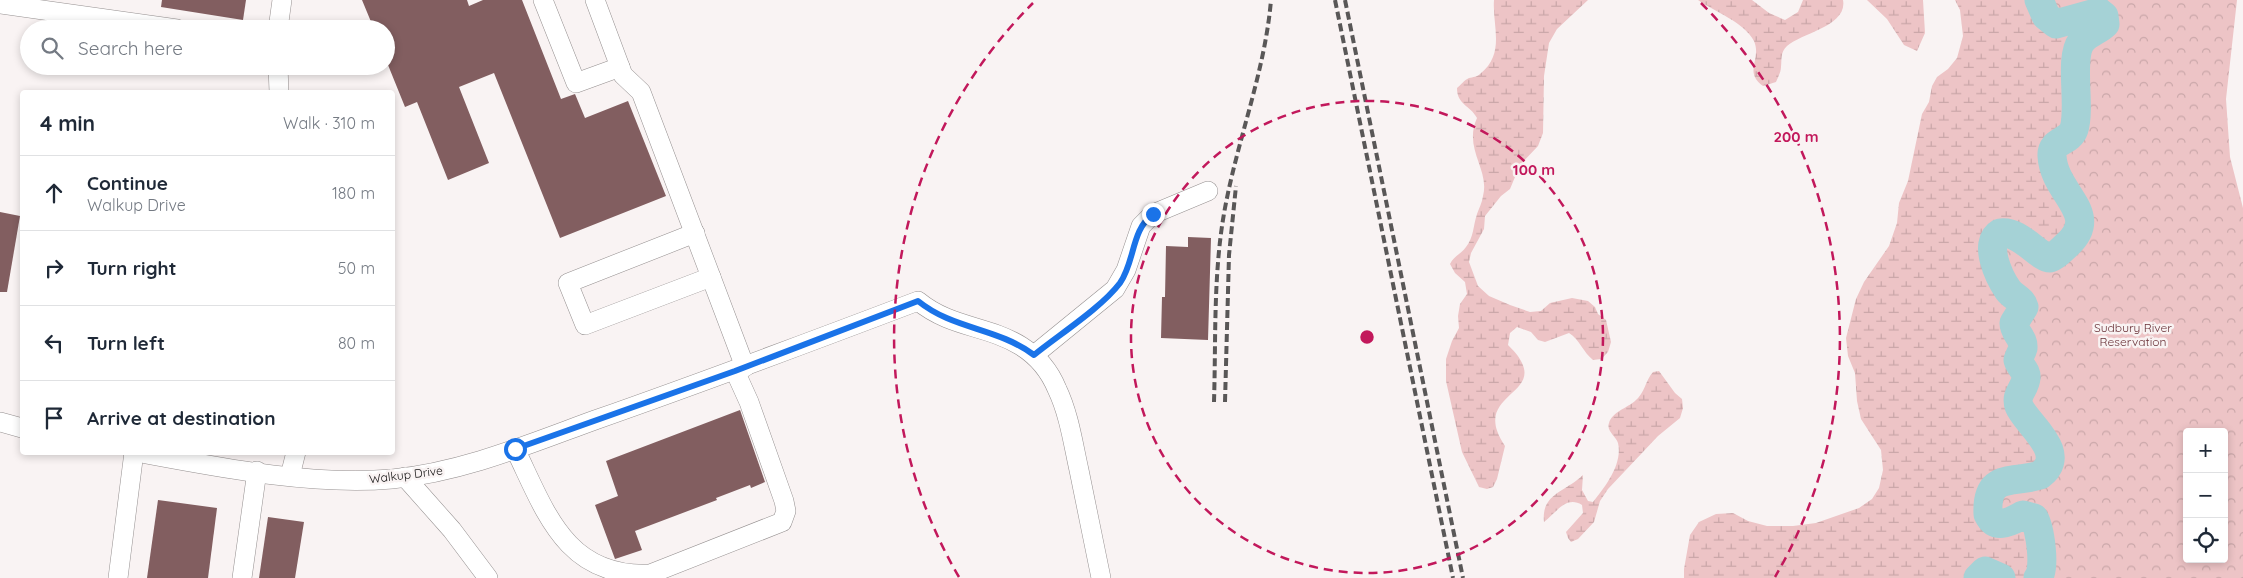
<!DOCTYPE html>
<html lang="en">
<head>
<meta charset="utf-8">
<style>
  :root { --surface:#fff; --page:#f6f6f7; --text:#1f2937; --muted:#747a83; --line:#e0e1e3 }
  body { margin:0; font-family:Quicksand,sans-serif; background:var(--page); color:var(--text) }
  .controls { position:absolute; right:15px; bottom:15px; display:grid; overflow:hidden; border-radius:5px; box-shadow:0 2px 8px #0003 }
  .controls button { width:45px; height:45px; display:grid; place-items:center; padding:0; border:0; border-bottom:1px solid var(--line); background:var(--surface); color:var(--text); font:25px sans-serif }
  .stop { position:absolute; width:15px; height:15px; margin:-11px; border:4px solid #1a73e8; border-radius:50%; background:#fff }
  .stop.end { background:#1a73e8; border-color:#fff; box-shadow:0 1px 5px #0008 }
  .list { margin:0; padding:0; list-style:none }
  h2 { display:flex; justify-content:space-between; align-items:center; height:65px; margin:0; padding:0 20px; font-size:21px }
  h2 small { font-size:16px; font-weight:400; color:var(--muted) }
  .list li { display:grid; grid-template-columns:32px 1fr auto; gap:15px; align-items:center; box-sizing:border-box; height:75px; padding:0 20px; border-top:1px solid var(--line) }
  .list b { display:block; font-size:19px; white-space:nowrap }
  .list p { margin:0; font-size:16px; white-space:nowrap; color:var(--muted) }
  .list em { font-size:16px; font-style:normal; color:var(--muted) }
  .icon { flex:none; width:28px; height:28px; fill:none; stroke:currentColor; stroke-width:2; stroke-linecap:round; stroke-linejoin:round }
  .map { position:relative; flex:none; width:2243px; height:578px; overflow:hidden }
  .search { position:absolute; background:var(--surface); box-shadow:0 2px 8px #0003; left:20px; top:20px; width:375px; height:55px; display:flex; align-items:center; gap:12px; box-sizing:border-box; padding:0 18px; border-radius:28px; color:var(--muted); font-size:19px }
  .panel { position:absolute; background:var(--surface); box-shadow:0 2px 8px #0003; left:20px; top:90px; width:375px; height:365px; border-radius:5px }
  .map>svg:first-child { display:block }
  .wetland { fill:url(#wetland-marsh) }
  .park { fill:url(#park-crowns); fill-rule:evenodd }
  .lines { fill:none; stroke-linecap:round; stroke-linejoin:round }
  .river { stroke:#a5d2d6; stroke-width:29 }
  .building { fill:#825e60 }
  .minor-casing { stroke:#959090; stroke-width:20 }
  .minor { stroke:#fff; stroke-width:19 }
  .rail { stroke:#595757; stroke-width:4; stroke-dasharray:8 4; stroke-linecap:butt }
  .route { stroke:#1a73e8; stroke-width:6 }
  .ring { fill:none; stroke:#c2185b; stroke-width:2.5; stroke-dasharray:9 6 }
  .labels { text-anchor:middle; stroke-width:5; stroke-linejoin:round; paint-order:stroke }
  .park-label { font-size:12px; fill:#693238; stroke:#f9f3f3 }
  .street-label { font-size:12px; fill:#111010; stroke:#f9f3f3 }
  .centre { fill:#c2185b; stroke:#f9f3f3; stroke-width:2.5 }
  .ring-label { font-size:15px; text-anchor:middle; font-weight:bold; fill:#c2185b; stroke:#f9f3f3; stroke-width:5; stroke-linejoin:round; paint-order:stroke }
</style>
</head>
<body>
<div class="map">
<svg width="2243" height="578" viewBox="0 0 2243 578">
  <defs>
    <pattern id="wetland-marsh" width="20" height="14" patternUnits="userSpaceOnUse" patternTransform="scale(1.25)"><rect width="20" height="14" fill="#edc4c6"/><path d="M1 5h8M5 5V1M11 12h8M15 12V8" fill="none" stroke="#caa7a9"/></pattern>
    <pattern id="park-crowns" width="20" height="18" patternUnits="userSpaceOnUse" patternTransform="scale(1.25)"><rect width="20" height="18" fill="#edc4c6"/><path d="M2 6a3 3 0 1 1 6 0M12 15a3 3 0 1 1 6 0" fill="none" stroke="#caa7a9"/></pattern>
  </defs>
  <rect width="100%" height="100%" fill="#f9f3f3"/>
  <g class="wetland">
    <path d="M 1494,0 L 1588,0 L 1557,29 L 1549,43 L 1544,76 L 1543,133 L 1538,146 L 1520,165 L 1510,189 L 1501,196 L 1485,216 L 1484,229 L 1471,253 L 1469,262 L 1478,286 L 1489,296 L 1510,305 L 1530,312 L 1541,311 L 1550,303 L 1572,298 L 1588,301 L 1595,307 L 1598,314 L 1606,320 L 1611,342 L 1608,352 L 1601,359 L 1593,360 C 1583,352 1580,340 1569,333 L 1545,342 L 1538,340 L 1531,332 L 1517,327 L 1510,333 L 1508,345 C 1513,350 1519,356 1522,363 C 1538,396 1471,396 1505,446 L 1497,479 L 1493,487 L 1487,489 L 1479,487 L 1462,452 L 1446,381 L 1446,359 L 1452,341 L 1459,328 L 1458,316 L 1460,304 L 1467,294 L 1465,282 L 1455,273 L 1450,264 C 1454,256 1461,254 1466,247 C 1474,237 1473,226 1477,214 C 1479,208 1482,203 1483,196 C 1490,169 1463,149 1477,118 C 1470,105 1457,105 1457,88 C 1461,85 1464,80 1469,78 C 1473,77 1477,77 1480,74 C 1506,53 1492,26 1494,0 Z"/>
    <path d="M 1698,0 L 1752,0 L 1769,13 L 1785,20 L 1798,12 L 1803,0 L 1843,0 C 1848,26 1802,33 1787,46 C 1780,53 1782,59 1781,67 C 1781,72 1778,77 1776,82 L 1763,86 C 1743,71 1762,60 1754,41 C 1744,22 1715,12 1698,0 Z"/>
    <path d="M 1867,0 L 1923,0 L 1925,33 L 1917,51 L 1904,45 L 1887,19 Z"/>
    <path d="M 1955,0 L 2206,0 L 2224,432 L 2187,432 L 2187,559 L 2224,559 L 2243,578 L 1684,578 L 1684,569 L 1690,535 L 1699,522 L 1716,514 L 1733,513 L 1748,521 L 1767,526 L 1793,526 L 1816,523 L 1859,508 L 1872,499 L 1879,488 L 1883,470 L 1881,450 L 1861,419 L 1857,401 L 1855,373 L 1848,356 L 1846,338 L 1856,299 L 1864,282 L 1889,246 L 1897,223 L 1899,203 L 1908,181 L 1922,114 L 1929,102 L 1932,86 L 1937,77 L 1948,69 L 1957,58 L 1963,36 L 1960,10 Z"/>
    <path d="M 1659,371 L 1675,393 L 1682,399 L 1683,408 L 1680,418 L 1658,436 L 1608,489 L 1600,501 L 1594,522 L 1578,539 L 1571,542 L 1568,538 L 1566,532 L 1583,513 L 1582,505 C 1566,495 1556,513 1544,522 C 1541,493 1566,492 1583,475 L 1582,490 L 1588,501 L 1593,502 C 1605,487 1623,464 1618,443 C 1616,436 1606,431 1609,423 C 1612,412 1627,408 1635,401 C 1645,393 1645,381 1653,372 Z"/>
  </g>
  <path class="park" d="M 2039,0 L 2237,0 L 2226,99 L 2230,157 L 2243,208 L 2243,578 L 2038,578 C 2046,569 2040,528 2034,518 L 2023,515 C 2011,521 1996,531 1988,514 C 1986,472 2012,484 2040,475 C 2070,454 2025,423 2019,406 C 2015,394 2025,389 2026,378 C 2027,371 2020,367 2018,360 C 2019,356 2022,352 2023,348 C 2024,338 2014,333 2014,323 L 2024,307 C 2022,300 2016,298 2011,293 C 2000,282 1990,254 1993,238 L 2000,233 C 2020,230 2039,258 2050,258 C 2058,255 2062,249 2067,244 C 2102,212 2050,191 2052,152 C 2052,140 2070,141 2074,129 C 2081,106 2069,59 2081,42 C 2087,33 2098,31 2105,24 L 2104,16 L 2099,12 L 2061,24 L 2053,23 L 2043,12 ZM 2187,432 L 2224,432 L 2224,559 L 2187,559 Z"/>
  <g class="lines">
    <g class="river">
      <path d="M 1978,578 L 1985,571 L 2001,578"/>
      <path d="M 2038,578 C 2046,569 2040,528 2034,518 L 2023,515 C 2011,521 1996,531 1988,514 C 1986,472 2012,484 2040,475 C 2070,453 2025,423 2019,406 C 2015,394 2025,389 2026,378 C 2027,371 2020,367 2018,360 C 2019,356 2022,352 2023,348 C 2024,338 2014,333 2014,323 L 2024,307 C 2022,299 2013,297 2008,290 C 1999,277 1983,243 2000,233 C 2020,230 2039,258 2050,258 C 2058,255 2062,249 2068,244 C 2101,213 2054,194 2052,156 C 2051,140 2069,143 2074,129 C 2081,106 2069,59 2081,42 C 2087,33 2098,31 2105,24 L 2104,16 L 2099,12 L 2056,24 L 2046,16 L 2039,0"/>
    </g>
  </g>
  <g class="building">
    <path d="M 162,0 L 246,0 L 243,20 L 161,7 Z"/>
    <path d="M 362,0 L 467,0 L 469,6 L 483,0 L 522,0 L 561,99 L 575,94 L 585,118 L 628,101 L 666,196 L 560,238 L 494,73 L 459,87 L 489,163 L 448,180 L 417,102 L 405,107 L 386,60 L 386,29 L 374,29 Z"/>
    <path d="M 0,212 L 20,216 L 7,292 L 0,292 Z"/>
    <path d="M 1188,237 L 1211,238 L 1208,340 L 1161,338 L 1162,297 L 1165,297 L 1166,246 L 1188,247 Z"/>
    <path d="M 740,410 L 765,482 L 751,488 L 750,485 L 716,498 L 717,500 L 635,531 L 642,550 L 615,559 L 595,505 L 618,496 L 606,461 Z"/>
    <path d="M 158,500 L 217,508 L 208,578 L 147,578 Z"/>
    <path d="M 268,517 L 304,522 L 295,578 L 259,578 Z"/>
  </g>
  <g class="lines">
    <g class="minor-casing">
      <g id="minor">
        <path d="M 543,0 L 576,83 L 620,67"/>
        <path d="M 595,0 L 623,75 L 641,92 L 745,367"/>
        <path d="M 0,4 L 177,29"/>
        <path d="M 278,29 L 282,0"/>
        <path d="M 278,66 L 279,92"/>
        <path d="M 695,233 L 568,283 L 585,325 L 711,277"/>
        <path d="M 1034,355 L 1115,289 L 1126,270 L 1141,226 L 1153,214 L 1208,191"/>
        <path d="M 0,422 L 22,428"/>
        <path d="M 515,449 C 545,510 565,578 650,574 L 782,522 L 786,511 L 784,501 L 749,402 L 735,371"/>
        <path d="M 136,452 C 217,467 310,486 392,479 C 463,472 529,444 595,420 C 703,382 810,342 918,301 C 951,328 987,325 1021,346 C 1037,356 1050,372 1057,389 C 1069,414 1073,443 1079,470 C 1086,506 1094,542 1101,578"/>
        <path d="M 290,476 L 296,452"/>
        <path d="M 405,477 L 452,530 L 488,578"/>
        <path d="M 118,578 L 134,452"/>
        <path d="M 242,578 L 257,471"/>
      </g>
    </g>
    <use href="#minor" class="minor"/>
    <g class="rail">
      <path d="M 1335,0 L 1453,578"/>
      <path d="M 1345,0 L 1463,578"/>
      <path d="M 1214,402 C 1216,338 1213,272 1225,208 C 1238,138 1265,71 1271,0"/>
      <path d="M 1225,402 L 1229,255 L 1236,186"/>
    </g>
  </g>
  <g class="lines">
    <path class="route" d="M 515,449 L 735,371 L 918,301 C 954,330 996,327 1034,355 C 1060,334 1101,308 1120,283 C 1135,262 1131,230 1153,214"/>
  </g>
  <g class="ring">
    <circle cx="1367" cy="337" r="236"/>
    <path d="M959 577A473 473 0 0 1 1033 3M1701 3A473 473 0 0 1 1775 577"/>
  </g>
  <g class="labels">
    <g class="park-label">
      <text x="2133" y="332">Sudbury River<tspan x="2133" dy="14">Reservation</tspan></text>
    </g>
    <g class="street-label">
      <text transform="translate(406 475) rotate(-7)" y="4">Walkup Drive</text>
    </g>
  </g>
  <circle cx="1367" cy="337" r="8" class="centre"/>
  <g class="ring-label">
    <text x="1796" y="142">200 m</text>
    <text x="1534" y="175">100 m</text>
  </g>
</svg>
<div class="controls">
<button>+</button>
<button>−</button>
<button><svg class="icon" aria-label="locate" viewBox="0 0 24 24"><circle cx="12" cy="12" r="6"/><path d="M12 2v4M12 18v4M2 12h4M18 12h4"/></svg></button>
</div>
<div class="stop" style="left:515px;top:449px"></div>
<div class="stop end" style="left:1153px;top:214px"></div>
<div class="search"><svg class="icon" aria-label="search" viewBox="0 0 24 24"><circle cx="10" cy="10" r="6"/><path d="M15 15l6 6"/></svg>Search here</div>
<section class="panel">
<h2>4 min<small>Walk · 310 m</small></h2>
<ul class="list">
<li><svg class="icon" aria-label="ahead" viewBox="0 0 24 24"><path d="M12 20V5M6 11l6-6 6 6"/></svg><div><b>Continue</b><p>Walkup Drive</p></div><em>180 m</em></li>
<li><svg class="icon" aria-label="right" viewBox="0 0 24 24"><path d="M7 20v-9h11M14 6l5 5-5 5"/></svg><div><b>Turn right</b></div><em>50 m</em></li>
<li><svg class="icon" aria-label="left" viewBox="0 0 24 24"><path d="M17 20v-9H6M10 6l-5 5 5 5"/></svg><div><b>Turn left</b></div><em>80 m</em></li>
<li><svg class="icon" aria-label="arrive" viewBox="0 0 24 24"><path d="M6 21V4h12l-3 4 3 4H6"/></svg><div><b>Arrive at destination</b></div></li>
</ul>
</section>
</div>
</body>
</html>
